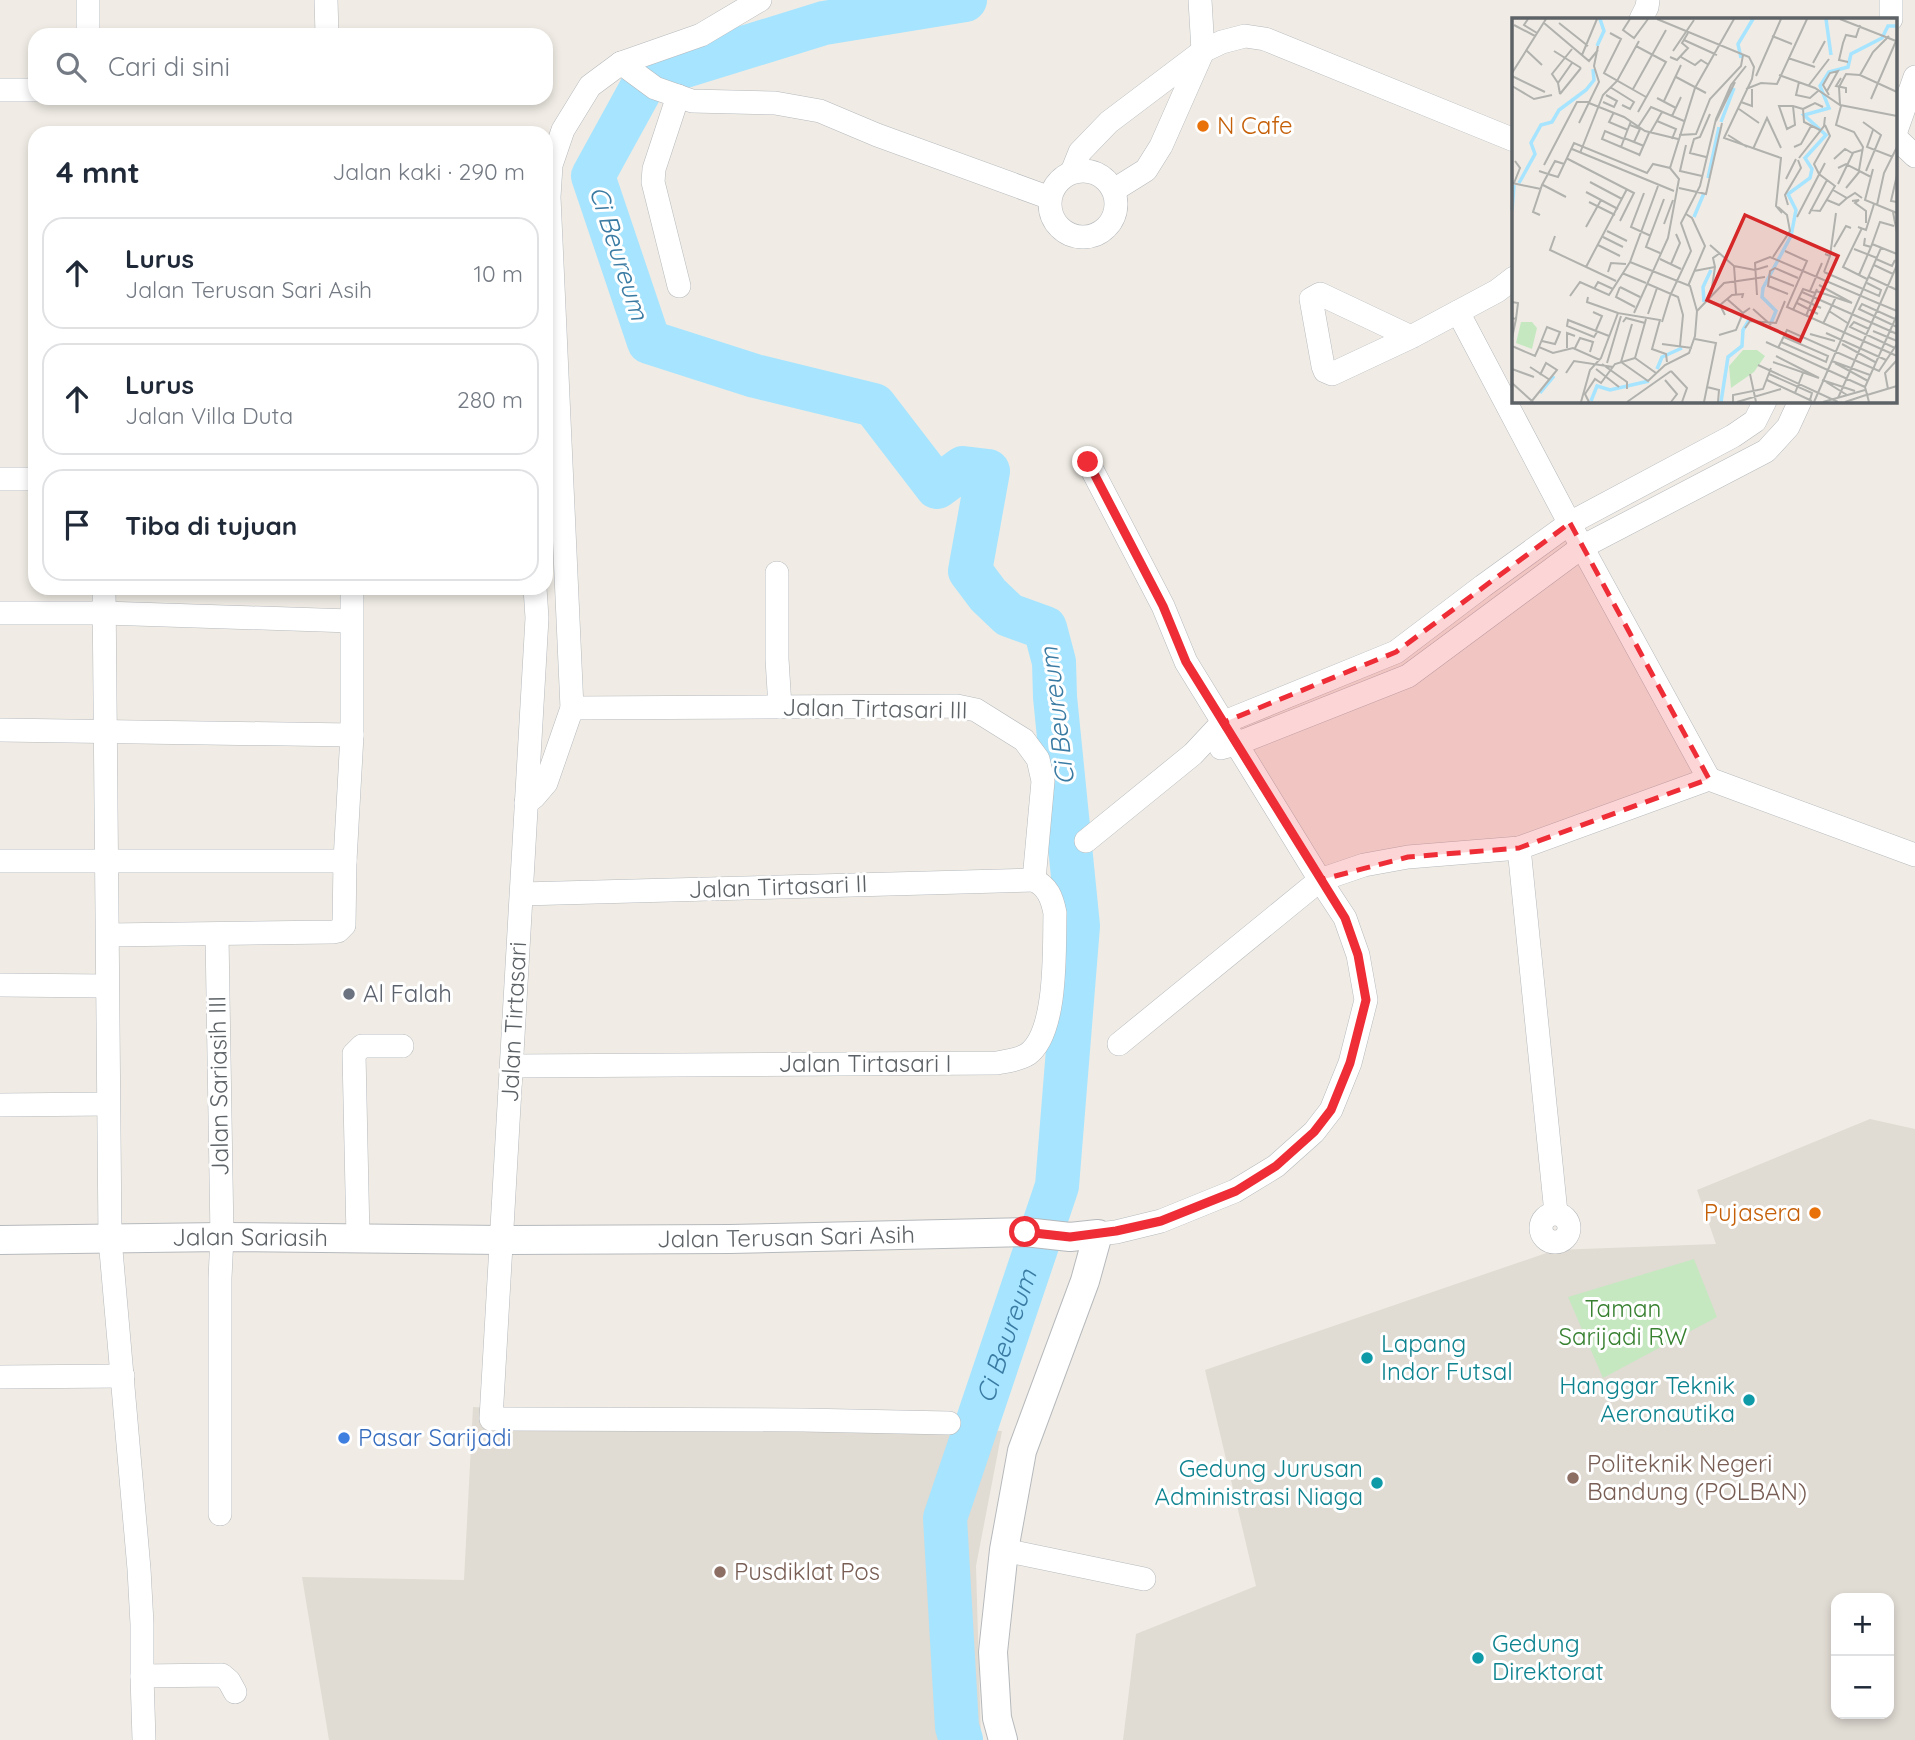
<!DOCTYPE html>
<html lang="id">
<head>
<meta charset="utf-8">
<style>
  :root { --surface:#fff; --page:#f2f2f3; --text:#1f2937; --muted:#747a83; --line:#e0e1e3 }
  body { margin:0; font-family:Quicksand,sans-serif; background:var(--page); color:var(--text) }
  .controls { position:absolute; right:21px; bottom:21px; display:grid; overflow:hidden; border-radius:14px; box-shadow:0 4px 10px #0003 }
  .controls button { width:63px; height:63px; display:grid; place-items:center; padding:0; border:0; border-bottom:2px solid var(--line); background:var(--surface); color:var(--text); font:35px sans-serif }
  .stop { position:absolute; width:21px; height:21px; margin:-16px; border:5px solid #ee2d37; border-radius:50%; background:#fff }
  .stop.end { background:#ee2d37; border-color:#fff; box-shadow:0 2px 7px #0008 }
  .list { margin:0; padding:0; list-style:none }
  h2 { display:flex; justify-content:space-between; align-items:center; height:91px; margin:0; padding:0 28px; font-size:30px }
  h2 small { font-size:23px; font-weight:400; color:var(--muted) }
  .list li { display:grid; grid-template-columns:46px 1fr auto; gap:21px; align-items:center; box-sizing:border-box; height:112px; margin:0 14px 14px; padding:0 14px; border:2px solid var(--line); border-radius:21px }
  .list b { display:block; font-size:26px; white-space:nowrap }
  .list p { margin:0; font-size:23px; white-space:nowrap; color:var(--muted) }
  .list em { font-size:23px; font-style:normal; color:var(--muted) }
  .icon { flex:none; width:38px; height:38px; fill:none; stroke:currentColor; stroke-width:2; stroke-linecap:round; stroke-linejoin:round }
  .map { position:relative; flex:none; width:1915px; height:1740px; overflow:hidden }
  .search { position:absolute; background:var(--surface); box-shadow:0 4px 10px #0003; left:28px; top:28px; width:525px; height:77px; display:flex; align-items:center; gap:18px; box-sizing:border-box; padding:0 24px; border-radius:21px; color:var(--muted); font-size:26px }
  .panel { position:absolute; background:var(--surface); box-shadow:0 4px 10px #0003; left:28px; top:126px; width:525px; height:469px; border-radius:21px }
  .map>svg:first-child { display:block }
  .education { fill:#e0dbd3; fill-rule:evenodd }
  .green { fill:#c6e8c1 }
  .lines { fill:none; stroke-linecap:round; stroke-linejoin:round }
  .river { stroke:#a6e4ff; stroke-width:44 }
  .minor-casing { stroke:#b6b9bc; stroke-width:24 }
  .tertiary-casing { stroke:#b6b9bc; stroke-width:30 }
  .minor { stroke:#fff; stroke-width:23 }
  .tertiary { stroke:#fff; stroke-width:28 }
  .route { stroke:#ee2d37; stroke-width:9 }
  .marked { fill:#ee2d37; fill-opacity:0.2; stroke:#ee2d37; stroke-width:5; stroke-dasharray:14 9; stroke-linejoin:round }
  .food-dot { fill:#e8710a; stroke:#fff; stroke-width:2.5 }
  .worship-dot { fill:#6b7280; stroke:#fff; stroke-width:2.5 }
  .culture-dot { fill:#0f9aa8; stroke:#fff; stroke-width:2.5 }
  .shop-dot { fill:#3f7fe0; stroke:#fff; stroke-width:2.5 }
  .education-dot { fill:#8d6e63; stroke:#fff; stroke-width:2.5 }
  .labels { text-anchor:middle; stroke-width:6; stroke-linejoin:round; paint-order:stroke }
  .food-label { font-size:24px; fill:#c56008; stroke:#fff; text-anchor:start }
  .street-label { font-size:24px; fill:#5d6266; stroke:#fff }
  .worship-label { font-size:24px; fill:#5b616d; stroke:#fff; text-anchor:start }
  .park-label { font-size:24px; fill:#388131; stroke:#fff }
  .culture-label { font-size:24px; fill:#0d838f; stroke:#fff; text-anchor:start }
  .shop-label { font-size:24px; fill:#366cbe; stroke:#fff; text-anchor:start }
  .education-label { font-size:24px; fill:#785e54; stroke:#fff; text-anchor:start }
  .water-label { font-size:26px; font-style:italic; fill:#3a7ba3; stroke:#fff }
  .inset-river { fill:none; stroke:#a6e4ff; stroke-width:3.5 }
  .inset-road { fill:none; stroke:#b1b1ae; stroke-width:2 }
  .view { fill:#d62828; fill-opacity:0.15; stroke:#d62828; stroke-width:3.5 }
  .inset-edge { fill:none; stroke:#5d6266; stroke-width:3.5 }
</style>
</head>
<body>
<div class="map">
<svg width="1915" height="1740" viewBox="0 0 1915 1740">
  <rect width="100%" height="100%" fill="#f0ece5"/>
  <g class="education">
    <path d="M 1870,1119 L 1915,1129 L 1915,1740 L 1123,1740 L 1136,1634 L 1256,1586 L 1205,1370 L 1555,1250 L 1716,1244 L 1697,1190 ZM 1836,1598 L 1889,1598 L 1889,1714 L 1836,1714 Z"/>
    <path d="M 473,1407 L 1002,1431 L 976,1566 L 981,1740 L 329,1740 L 302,1577 L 464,1580 Z"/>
  </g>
  <path class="green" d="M 1694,1259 L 1717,1317 L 1603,1378 L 1568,1297 Z"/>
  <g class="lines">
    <path class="river" id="s1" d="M 961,1740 L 957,1727 L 945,1518 L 1057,1186 L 1078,926 L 1055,697 L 1054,662 L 1045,628 L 1009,615 L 988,595 L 970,571 L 988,471 L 963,468 L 937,487 L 874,405 L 755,376 L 649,342 L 593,176 L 643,85 L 659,74 L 824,23 L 965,0"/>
    <g class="minor-casing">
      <g id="minor">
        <path d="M 88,0 L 88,35"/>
        <path d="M 326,0 L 327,35"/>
        <path d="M 1641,19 L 1647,7 L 1648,0"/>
        <path d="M 1891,19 L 1891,0"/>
        <path d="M 621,63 L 655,88 L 692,101 L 775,103 L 820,111 L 877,135 L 1050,198"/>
        <path d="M 0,90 L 35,90"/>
        <path d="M 678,96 L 654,169 L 653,182 L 679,286"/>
        <path d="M 1896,131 L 1915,77"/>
        <path d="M 1896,138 L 1915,156"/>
        <circle cx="1083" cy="204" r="33"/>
        <path d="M 1072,172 L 1080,152 L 1109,122 L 1203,51 L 1222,42 L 1245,36 L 1265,39 L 1514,140"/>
        <path d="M 1114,190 L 1146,170 L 1161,146 L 1203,51 L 1200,0"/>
        <path d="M 1458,312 L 1582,547 L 1709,779"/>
        <path d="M 1411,337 L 1320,294 L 1311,299 L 1323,366 L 1325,371 L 1332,374 L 1411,337 L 1497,291 L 1514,278"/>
        <path d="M 1088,462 L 1163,606 L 1186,662 L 1320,880 L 1345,918 L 1358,955 L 1366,1000 L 1350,1063 L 1331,1110 L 1314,1132 L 1276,1166 L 1235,1191 L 1161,1221 L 1116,1232 L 1098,1234"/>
        <path d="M 0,479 L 35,479"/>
        <path d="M 777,573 L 777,659 L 780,707"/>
        <path d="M 104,588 L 110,1239 L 139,1569 L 142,1624 L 142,1676 L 222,1675 L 229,1681 L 235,1692"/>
        <path d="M 535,588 L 537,618 L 491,1419 L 803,1420 L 949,1423"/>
        <path d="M 0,613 L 104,613 L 351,621"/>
        <path d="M 572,708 L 957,706 L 976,710 L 1024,740 L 1038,759 L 1043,781 L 1034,880"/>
        <path d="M 0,730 L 352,735"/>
        <path d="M 1221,748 L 1236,744 L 1408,676 L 1582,547 L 1766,451 L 1788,427 L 1800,401"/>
        <path d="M 526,803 L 534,797 L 546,783 L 572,708 L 549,197 L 551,165 L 563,130 L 590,86 L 621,63 L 701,35 L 760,0"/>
        <path d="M 1086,841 L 1193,754 L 1222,723 L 1396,652 L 1483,586 L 1570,523 L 1733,436 L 1755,421 L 1765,401"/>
        <path d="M 1519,848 L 1556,1213"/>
        <path d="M 0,861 L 345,861"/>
        <path d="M 522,894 L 1034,880"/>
        <path d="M 108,935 L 333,932 L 338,931 L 344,925 L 345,861 L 352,735 L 352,588"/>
        <path d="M 217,935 L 222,1237 L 220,1278 L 220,1514"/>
        <path d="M 0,985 L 107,986"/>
        <path d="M 1119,1044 L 1320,880 L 1364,865 L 1408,857 L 1519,848 L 1709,779 L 1915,855"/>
        <path d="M 512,1066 L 997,1063 C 1007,1061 1019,1060 1028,1054 C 1058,1032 1054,947 1055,913 C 1052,898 1048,887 1034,880"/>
        <path d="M 0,1105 L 108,1104"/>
        <circle cx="1555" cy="1228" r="14"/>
        <path d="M 358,1237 L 354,1054 L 362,1046 L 402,1046"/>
        <path d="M 0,1377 L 123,1376"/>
        <path d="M 1004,1550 L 1144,1579"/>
        <path d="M 142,1676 L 144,1740"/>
      </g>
    </g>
    <g class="tertiary-casing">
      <g id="tertiary">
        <path id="s2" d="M 0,1240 L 222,1237 L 502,1240 L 730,1239 L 1025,1232 L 1070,1237 L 1098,1234 L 1085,1281 L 1022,1451 L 1004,1550 L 993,1652 L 997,1718 L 1003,1740"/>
      </g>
    </g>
    <use href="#minor" class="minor"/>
    <use href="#tertiary" class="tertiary"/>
  </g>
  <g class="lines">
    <path class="route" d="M 1025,1232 L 1070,1237 L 1116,1231 L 1161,1221 L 1236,1191 L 1276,1166 L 1314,1132 L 1331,1110 L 1350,1063 L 1366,1000 L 1358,955 L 1345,918 L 1186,662 L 1163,606 L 1088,462"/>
  </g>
  <path class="marked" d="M 1570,523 L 1709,779 L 1519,848 L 1408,857 L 1320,880 L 1222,723 L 1396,652 Z"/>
  <g class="food-dot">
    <circle cx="1203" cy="126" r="7"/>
    <circle cx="1815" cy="1213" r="7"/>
  </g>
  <circle class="worship-dot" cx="349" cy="994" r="7"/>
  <g class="culture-dot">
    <circle cx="1367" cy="1358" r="7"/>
    <circle cx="1749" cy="1400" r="7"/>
    <circle cx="1377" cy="1483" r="7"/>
    <circle cx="1478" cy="1658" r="7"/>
  </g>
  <circle class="shop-dot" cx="344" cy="1438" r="7"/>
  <g class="education-dot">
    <circle cx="1573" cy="1478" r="7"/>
    <circle cx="720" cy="1572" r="7"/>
  </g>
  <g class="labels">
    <g class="food-label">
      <text x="1217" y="134">N Cafe</text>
      <text x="1801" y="1221" text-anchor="end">Pujasera</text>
    </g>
    <g class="street-label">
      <text transform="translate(875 709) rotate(1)" y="8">Jalan Tirtasari III</text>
      <text transform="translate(778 887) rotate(-2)" y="8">Jalan Tirtasari II</text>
      <text transform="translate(514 1022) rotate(-87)" y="8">Jalan Tirtasari</text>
      <text x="865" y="1072">Jalan Tirtasari I</text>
      <text transform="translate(219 1086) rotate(-91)" y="8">Jalan Sariasih III</text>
      <text dy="8" stroke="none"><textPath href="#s2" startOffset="786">Jalan Terusan Sari Asih</textPath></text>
      <text dy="8" stroke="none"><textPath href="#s2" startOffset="250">Jalan Sariasih</textPath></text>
    </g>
    <g class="worship-label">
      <text x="363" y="1002">Al Falah</text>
    </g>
    <g class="park-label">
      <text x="1623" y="1317">Taman<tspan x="1623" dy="28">Sarijadi RW</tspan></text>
    </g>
    <g class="culture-label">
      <text x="1381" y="1352">Lapang<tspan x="1381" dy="28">Indor Futsal</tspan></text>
      <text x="1735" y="1394" text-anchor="end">Hanggar Teknik<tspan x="1735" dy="28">Aeronautika</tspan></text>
      <text x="1363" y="1477" text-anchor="end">Gedung Jurusan<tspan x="1363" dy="28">Administrasi Niaga</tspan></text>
      <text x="1492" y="1652">Gedung<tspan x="1492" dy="28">Direktorat</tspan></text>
    </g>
    <g class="shop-label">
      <text x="358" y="1446">Pasar Sarijadi</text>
    </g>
    <g class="education-label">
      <text x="1587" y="1472">Politeknik Negeri<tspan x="1587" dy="28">Bandung (POLBAN)</tspan></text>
      <text x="734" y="1580">Pusdiklat Pos</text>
    </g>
    <g class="water-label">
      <text transform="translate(619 253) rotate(72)" y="9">Ci Beureum</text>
      <text transform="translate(1057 716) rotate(-97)" y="9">Ci Beureum</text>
      <text dy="9" stroke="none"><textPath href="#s1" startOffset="415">Ci Beureum</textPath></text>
    </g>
  </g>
  <g transform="translate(1512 18)">
    <rect width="385" height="385" fill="#f0ece5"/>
    <path d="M 9,304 L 20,304 L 25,310 L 20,331 L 4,325 ZM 231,332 L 245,332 L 253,338 L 242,354 L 219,370 L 217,348 Z" fill="#c6e8c1"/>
    <path class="inset-river" d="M 314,1 L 319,37M 85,28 L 92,13 L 88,1M 229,40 L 226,26 L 241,1M 209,104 L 222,70M 196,160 L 207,109M 7,165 L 23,136 L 19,125 L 29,107 L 40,104 L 47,92 L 74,72 L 82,62 L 81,51M 0,192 L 2,167M 182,199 L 192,175M 192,284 L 191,269 L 199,252M 259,305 L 264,293 L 250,279 L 251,270 L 279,218 L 284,192 L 276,176 L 298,160 L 300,151 L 293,140 L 314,117 L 292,97 L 317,90 L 308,68 L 317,54 L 336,49 L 339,36 L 370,20 L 376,8 L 385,8M 145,351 L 150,339 L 170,330M 28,375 L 42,358M 79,383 L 85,368 L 98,372 L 137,363M 209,384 L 216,339 L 230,328 L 231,312 L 237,302"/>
    <path class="inset-road" d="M 16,1 L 12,7 L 25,15M 118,1 L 111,12 L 122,20 L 136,1M 145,1 L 237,39 L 242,49 L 240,61 L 212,120 L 269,140 L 264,188 L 270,195M 328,1 L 384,23M 32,5 L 77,43 L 86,32M 47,5 L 76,28M 2,7 L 23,18M 98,15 L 109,21 L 92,55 L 134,79M 260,18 L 280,26M 172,22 L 205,37M 124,28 L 154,44 L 126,94M 14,32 L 30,47M 42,33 L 69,50M 161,33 L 182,2M 70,37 L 85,1M 158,39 L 165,42 L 176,30 L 170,25 L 176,15M 169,39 L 183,47 L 189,42 L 197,47M 276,40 L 303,49M 336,44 L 327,42 L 331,25 L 334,17 L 344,19 L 348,7M 301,45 L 313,23M 0,55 L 34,1M 267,57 L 303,70 L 328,87 L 385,98M 348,57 L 361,34 L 377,18M 0,58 L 33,74M 244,58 L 269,1M 164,59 L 194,75M 329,60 L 324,68 L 334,70 L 334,75M 287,64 L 284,77 L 298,80 L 306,73M 46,65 L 40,56 L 60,31M 297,67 L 317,41M 0,68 L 22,81 L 40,77M 98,69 L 122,84 L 118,91 L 110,87M 121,71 L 154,12M 234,71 L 249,65 L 265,66 L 295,1M 315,73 L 326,53 L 318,55 L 311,67 L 317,77M 48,76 L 46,65 L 60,45M 48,76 L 69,50M 145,80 L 164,90M 359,81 L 384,23M 152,83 L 169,47M 91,84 L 102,89 L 105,83 L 94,77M 229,84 L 240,88 L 240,71M 77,85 L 112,99 L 133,113 L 166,121M 328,87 L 327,69 L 334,56 L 348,57 L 385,74M 281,88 L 283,107 L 275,111 L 267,88 L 281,88 L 291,91M 329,88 L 324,107 L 342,114 L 351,129 L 347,152M 227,91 L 247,105M 291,91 L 292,104 L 308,112M 291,91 L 303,85 L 311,89M 102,94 L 97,104 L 116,112M 160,98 L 169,79M 145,103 L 164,111 L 160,121M 204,103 L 223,64M 351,104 L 369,117 L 354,153M 67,105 L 87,64 L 82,48 L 86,28M 118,107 L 128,111 L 122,124M 126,109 L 139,89 L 172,103M 361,112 L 355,129 L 381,139M 138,115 L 150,94M 167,117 L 184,116 L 198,81 L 229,48 L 231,37M 216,117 L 235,129M 112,120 L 132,128M 112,121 L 93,113 L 90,121 L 128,137M 174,127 L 168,153 L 190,158M 109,129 L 119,103M 282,129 L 289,126 L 299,108M 60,131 L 162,173M 241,131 L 255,100 L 269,130M 68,135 L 91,77 L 105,63 L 127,23M 127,138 L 137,115M 194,139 L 178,135 L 182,121 L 188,119 L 198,96M 54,140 L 122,175 L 108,203M 287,140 L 312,108 L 313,99M 322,141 L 333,131 L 340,135 L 350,132M 32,147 L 65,84 L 78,84M 158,150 L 183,70 L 222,1M 326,150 L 334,146 L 359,159M 361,151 L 353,182 L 385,195M 27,153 L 36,156 L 43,143 L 52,146M 385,157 L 379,183 L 385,184M 274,161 L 284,141M 78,164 L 110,181M 0,165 L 29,171M 2,165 L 8,150 L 3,143M 326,166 L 341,135M 31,167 L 54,179M 167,170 L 194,176 L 210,105M 334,170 L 348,153M 321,172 L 335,180 L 343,175 L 350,180M 74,174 L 106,191M 132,175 L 119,209 L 139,218M 315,182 L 327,187 L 335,180M 340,183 L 347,182 L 343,185 L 354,193 L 354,205M 77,184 L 103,197M 276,187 L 273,177 L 289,150 L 286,142M 365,187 L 372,155 L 385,129M 298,192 L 308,193 L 323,168 L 307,156 L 302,146 L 318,118 L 313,107M 381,194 L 385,215M 174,196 L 180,200 L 193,228 L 176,268M 297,196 L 315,162M 28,197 L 21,194 L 30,167 L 36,156 L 46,159 L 62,125 L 135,155 L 141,146 L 158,150 L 167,161 L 156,220 L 122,295M 285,199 L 313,145M 152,206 L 161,182M 74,209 L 89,182M 346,209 L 354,212 L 362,186M 350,210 L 331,249 L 355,261M 95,213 L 115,223M 43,218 L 38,232 L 104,263M 91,219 L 111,229M 360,226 L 385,236M 86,227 L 108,238M 198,227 L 222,248 L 243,252 L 256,248M 322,229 L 334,208 L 339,210M 359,229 L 368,204 L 382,208M 342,231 L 365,240M 273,233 L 295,243 L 275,289 L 385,338M 148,235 L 134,229 L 152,181M 318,238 L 324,195M 261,239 L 278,213 L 275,197 L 266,189M 148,241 L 169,251M 364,241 L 380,248 L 383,242M 159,246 L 168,225 L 164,216M 362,247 L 381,256M 385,247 L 368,286 L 385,293M 222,248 L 224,276M 74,249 L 115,171M 182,253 L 203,249 L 201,240 L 208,235M 96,254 L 99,245 L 114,246M 312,254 L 367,278 L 369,272 L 355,265M 312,254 L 318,238 L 313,236M 110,255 L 134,265M 347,257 L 359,229 L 352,227 L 353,220M 257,258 L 282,268M 357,259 L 385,272M 136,266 L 166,279 L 171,297 L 168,328M 108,269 L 104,279 L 123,289M 108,269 L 128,279M 82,271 L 86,264 L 101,271M 298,273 L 310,245M 304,273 L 340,285 L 307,267M 290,274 L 385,316M 199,276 L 203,249M 276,276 L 256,268 L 258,253 L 263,250 L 286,260M 245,277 L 243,245 L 258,239 L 368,286 L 326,380M 58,278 L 68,264 L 97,277 L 118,244 L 146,168M 158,278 L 179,233 L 169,205 L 188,168 L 204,101 L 219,67 L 234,48M 76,279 L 75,284 L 106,295M 287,280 L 309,290M 215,281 L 231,295M 0,284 L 6,285 L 4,301M 285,285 L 306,296M 241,291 L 259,307M 281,292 L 291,271 L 303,275M 185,293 L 212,265 L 253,259M 317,293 L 337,306M 81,294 L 90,298 L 84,312M 136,296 L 145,270M 213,297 L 208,287 L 220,277 L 231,276 L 230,280M 294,298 L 305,271M 0,300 L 4,301 L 0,320M 383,301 L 350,286 L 347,291 L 385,309M 111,304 L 114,300 L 133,305M 150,304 L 158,278M 311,306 L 324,279M 233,310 L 238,303 L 264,305 L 273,283M 357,311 L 342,304 L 338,309 L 383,330M 361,313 L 385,323M 85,314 L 82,319 L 55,308 L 56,302 L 97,318M 314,315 L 374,342M 298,316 L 323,323M 207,317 L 224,312 L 231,295 L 238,290M 183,321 L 204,325 L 192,384M 254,324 L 353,369M 269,324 L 314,344 L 316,338 L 272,319M 150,326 L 180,330M 330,326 L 363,344M 0,328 L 23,338 L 27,329 L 41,335 L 61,330 L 88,342M 27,329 L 35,309 L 48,314 L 43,326 L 30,323M 55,330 L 55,315 L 63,318M 63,330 L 68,320 L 81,324 L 78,334M 266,330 L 275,312 L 367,353 L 385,326M 123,340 L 134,301M 123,340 L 144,355M 320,343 L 358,357M 109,344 L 136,363 L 153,347 L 177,335 L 183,318 L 185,293 L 178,268 L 118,244M 109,344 L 120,306M 261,344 L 307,360 L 264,338M 95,345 L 109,298M 323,345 L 356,363M 90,346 L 115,364 L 115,371M 246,347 L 326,384M 18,349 L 38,362M 0,351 L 22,359M 84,351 L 107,369M 159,353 L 175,370 L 170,384M 54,355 L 62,343 L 101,349M 238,356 L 244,384M 257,356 L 300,375 L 298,382M 153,362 L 165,376 L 159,384M 255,362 L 300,383M 310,362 L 343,373M 314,364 L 335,377M 0,365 L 21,384M 195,369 L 207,372 L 206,384M 376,371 L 373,355 L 385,342M 283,375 L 291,355M 355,377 L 385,368M 19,384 L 45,352 L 34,345 L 28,357M 69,384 L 78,352 L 89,340 L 106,295 L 148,302 L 140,331 L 154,336 L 155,344M 77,384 L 73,376 L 83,361 L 89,365 L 103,346 L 123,340M 115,384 L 159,353M 221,384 L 221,377 L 251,371 L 259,350M 225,384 L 269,371M 302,384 L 369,230M 311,384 L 353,372M 333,384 L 354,377M 357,384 L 353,369 L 385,297"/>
    <path class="view" d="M 233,197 L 326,238 L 288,323 L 195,282 Z"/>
    <rect width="385" height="385" class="inset-edge"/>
  </g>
</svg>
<div class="controls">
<button>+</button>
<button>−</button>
</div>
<div class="stop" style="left:1025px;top:1232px"></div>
<div class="stop end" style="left:1088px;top:462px"></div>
<div class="search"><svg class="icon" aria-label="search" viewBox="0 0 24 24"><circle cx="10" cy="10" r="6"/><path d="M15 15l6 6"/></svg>Cari di sini</div>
<section class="panel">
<h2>4 mnt<small>Jalan kaki · 290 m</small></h2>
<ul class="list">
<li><svg class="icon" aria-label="ahead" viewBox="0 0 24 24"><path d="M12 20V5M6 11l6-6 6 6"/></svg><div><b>Lurus</b><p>Jalan Terusan Sari Asih</p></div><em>10 m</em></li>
<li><svg class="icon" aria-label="ahead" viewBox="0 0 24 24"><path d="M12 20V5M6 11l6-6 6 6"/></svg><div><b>Lurus</b><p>Jalan Villa Duta</p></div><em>280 m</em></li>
<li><svg class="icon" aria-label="arrive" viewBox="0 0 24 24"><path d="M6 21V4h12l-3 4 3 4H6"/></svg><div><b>Tiba di tujuan</b></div></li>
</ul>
</section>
</div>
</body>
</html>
